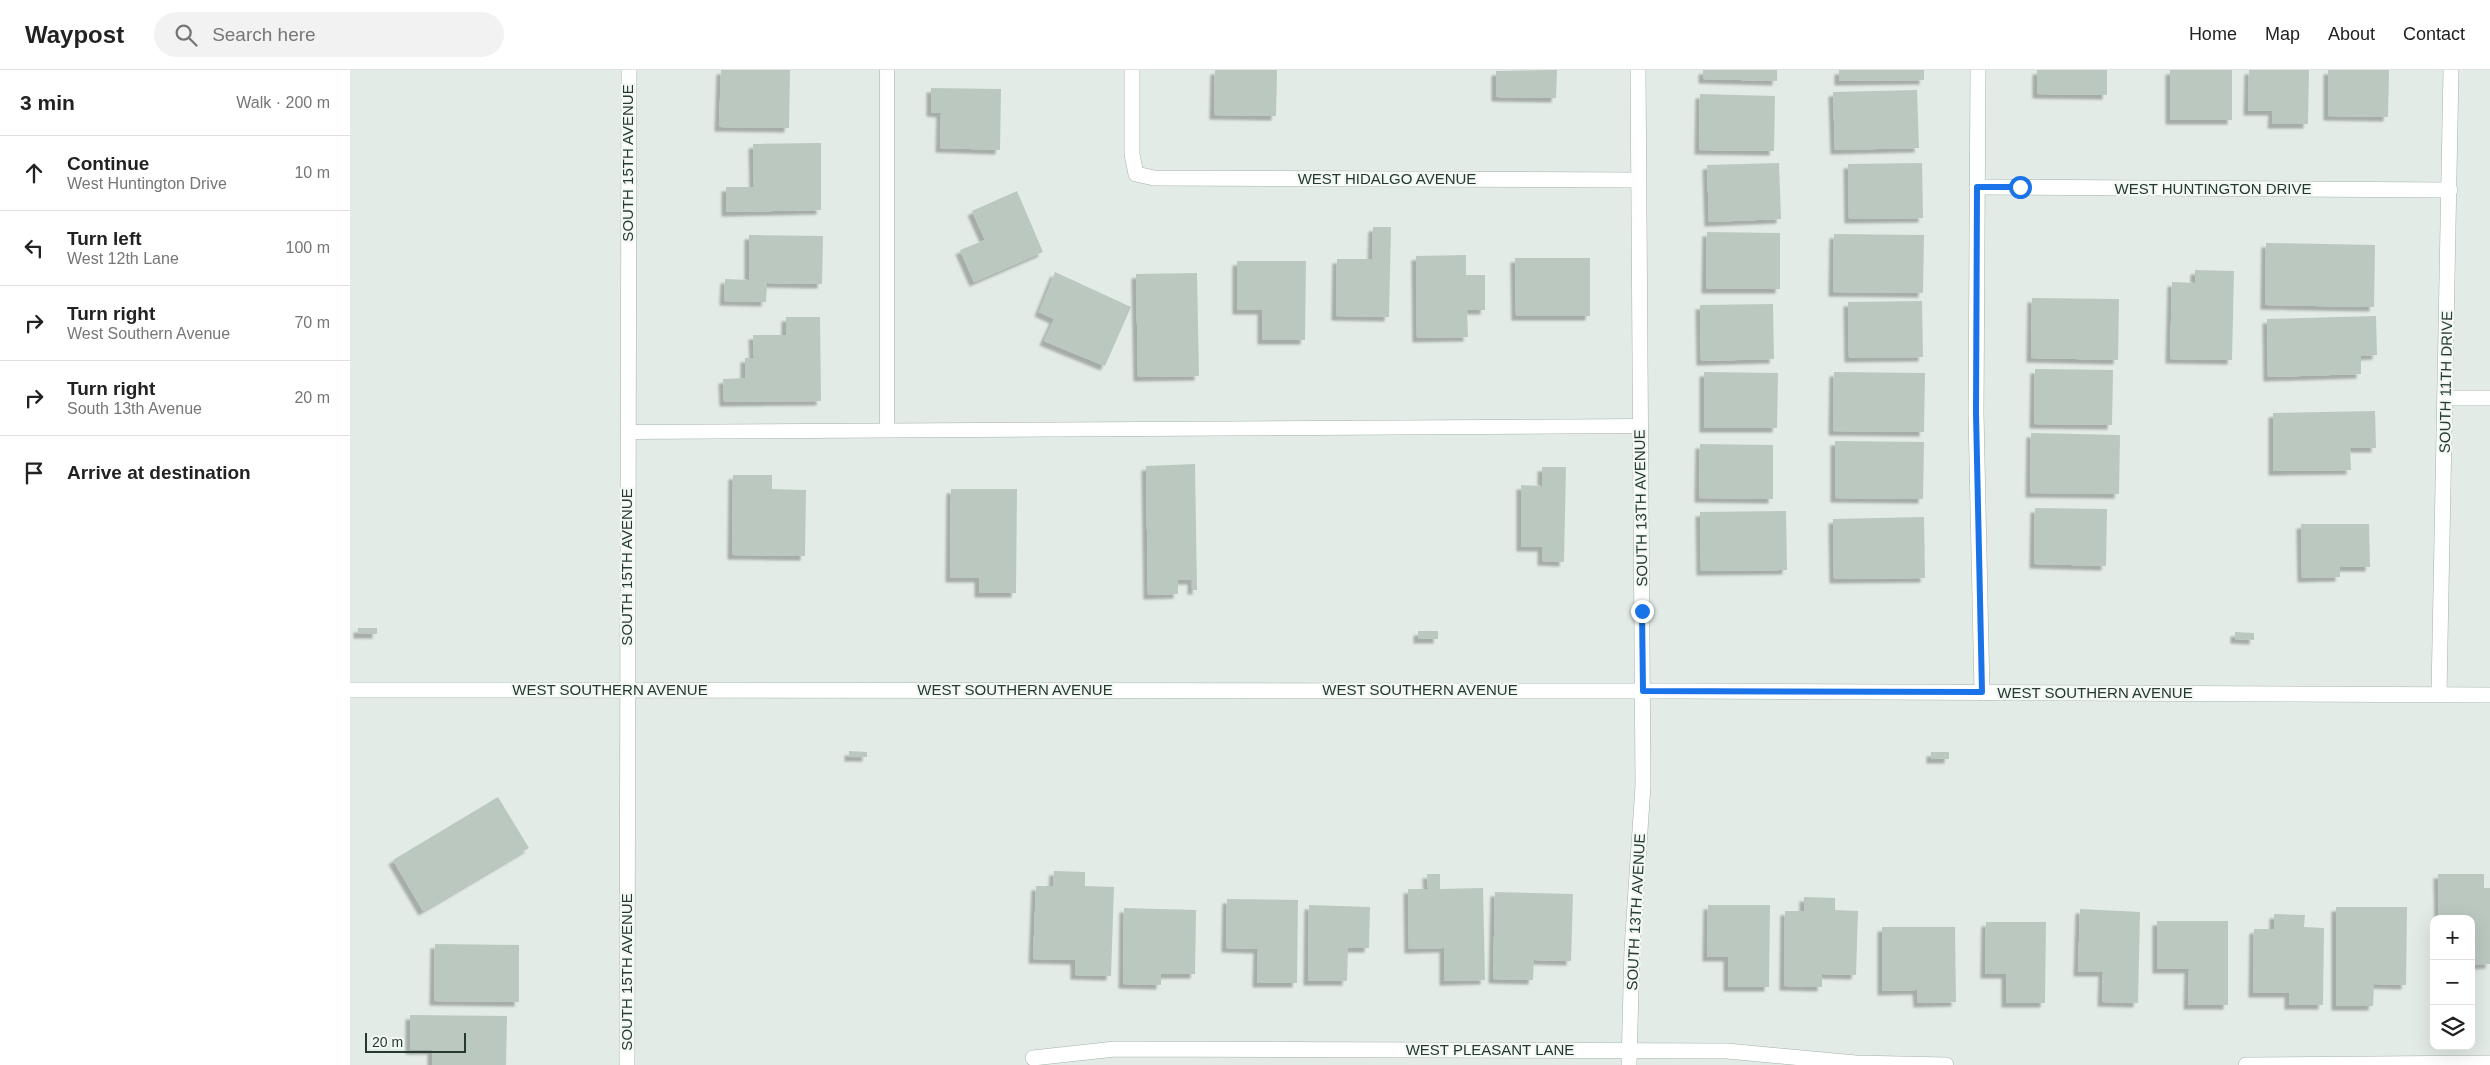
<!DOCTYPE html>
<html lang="en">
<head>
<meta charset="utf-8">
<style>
  :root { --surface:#fff; --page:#f2f2f2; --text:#222; --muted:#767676; --line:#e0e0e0 }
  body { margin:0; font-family:Helvetica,sans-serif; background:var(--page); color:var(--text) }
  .controls { position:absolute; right:15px; bottom:15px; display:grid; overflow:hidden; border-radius:10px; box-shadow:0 5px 20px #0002 }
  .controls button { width:45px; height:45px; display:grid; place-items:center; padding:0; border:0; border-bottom:1px solid var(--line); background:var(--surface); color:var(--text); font:25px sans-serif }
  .scale { position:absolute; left:15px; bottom:12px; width:101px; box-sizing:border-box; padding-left:5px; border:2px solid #243a2f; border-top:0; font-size:14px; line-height:18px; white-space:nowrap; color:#243a2f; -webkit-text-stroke:4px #f3f8f4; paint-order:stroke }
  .stop { position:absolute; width:15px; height:15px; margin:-11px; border:4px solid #1a73e8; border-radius:50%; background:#fff }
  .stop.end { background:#1a73e8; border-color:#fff; box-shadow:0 1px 5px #0008 }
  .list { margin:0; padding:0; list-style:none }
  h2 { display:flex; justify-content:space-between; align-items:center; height:65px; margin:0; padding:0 20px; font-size:21px }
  h2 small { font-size:16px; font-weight:400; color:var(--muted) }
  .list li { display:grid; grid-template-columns:32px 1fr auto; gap:15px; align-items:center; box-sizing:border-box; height:75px; padding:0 20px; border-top:1px solid var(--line) }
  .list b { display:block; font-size:19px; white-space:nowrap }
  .list p { margin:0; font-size:16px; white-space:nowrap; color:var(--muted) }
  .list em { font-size:16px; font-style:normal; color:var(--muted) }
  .icon { flex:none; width:28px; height:28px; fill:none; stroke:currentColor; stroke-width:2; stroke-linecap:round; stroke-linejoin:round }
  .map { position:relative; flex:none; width:2140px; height:995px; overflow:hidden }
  header { display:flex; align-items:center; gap:30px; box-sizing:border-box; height:70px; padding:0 25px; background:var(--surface); border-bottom:1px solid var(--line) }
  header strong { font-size:24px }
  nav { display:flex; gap:28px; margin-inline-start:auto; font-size:18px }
  .search { width:350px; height:45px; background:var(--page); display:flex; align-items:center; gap:12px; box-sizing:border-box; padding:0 18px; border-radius:28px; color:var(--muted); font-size:19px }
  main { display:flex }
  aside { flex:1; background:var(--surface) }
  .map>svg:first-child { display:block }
  .building { fill:#bbc8c0; filter:url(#shadow) }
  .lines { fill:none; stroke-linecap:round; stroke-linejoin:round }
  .service-casing { stroke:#a5b2ab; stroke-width:15 }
  .minor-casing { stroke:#a5b2ab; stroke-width:16 }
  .tertiary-casing { stroke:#a5b2ab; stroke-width:16 }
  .secondary-casing { stroke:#a5b8ad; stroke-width:16 }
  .service { stroke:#fff; stroke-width:14 }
  .minor { stroke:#fff; stroke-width:15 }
  .tertiary { stroke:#fff; stroke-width:15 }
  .secondary { stroke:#fff; stroke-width:15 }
  .route { stroke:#1a73e8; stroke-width:6 }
  .labels { text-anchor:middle; stroke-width:4.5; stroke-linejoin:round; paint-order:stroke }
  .street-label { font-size:15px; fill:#243a2f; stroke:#f3f8f4 }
</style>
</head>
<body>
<header>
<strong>Waypost</strong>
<div class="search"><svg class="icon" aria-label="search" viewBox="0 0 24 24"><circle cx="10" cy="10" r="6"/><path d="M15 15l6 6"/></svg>Search here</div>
<nav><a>Home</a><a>Map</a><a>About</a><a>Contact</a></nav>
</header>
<main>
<aside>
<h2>3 min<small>Walk · 200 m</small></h2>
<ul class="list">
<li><svg class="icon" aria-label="ahead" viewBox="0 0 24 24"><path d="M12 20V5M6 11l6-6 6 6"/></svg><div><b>Continue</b><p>West Huntington Drive</p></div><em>10 m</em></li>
<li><svg class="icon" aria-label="left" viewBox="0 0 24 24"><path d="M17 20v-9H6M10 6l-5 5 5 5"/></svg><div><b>Turn left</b><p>West 12th Lane</p></div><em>100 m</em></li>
<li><svg class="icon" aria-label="right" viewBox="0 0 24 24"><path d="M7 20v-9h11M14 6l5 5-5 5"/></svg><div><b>Turn right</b><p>West Southern Avenue</p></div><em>70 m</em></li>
<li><svg class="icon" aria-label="right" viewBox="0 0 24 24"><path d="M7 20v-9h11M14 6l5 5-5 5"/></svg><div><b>Turn right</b><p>South 13th Avenue</p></div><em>20 m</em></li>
<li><svg class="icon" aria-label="arrive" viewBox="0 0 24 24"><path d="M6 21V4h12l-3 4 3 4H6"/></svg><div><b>Arrive at destination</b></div></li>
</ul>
</aside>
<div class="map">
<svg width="2140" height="995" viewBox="0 0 2140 995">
  <defs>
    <filter id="shadow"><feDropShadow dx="-4.5" dy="4.5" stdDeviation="1" flood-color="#0004"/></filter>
  </defs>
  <rect width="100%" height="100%" fill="#e2ebe5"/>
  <g class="building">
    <path d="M 371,0 L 440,0 L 439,58 L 369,57 Z"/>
    <path d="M 865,0 L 927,0 L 926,46 L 864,45 Z"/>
    <path d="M 1207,0 L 1206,28 L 1146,27 L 1146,1 Z"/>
    <path d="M 1353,0 L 1427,0 L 1427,11 L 1353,9 Z"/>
    <path d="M 1489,0 L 1574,0 L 1574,10 L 1489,11 Z"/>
    <path d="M 1687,0 L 1757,0 L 1757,25 L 1687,24 Z"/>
    <rect x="1820" y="0" width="62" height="50"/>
    <path d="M 1899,0 L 1959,0 L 1958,54 L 1922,54 L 1923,41 L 1898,41 Z"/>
    <path d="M 1978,0 L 2039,0 L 2038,47 L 1978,46 Z"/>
    <path d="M 581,18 L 651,19 L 650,80 L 590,78 L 591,43 L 581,42 Z"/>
    <path d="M 1567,20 L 1569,78 L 1485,80 L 1483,22 Z"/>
    <path d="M 1350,24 L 1425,26 L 1424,81 L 1349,80 Z"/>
    <path d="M 471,73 L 471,140 L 376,142 L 376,117 L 404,117 L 403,74 Z"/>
    <path d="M 1429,93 L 1431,149 L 1359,152 L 1357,95 Z"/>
    <path d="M 1572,93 L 1573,148 L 1499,149 L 1498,94 Z"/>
    <path d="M 667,121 L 693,182 L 624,212 L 610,180 L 635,170 L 622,141 Z"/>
    <path d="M 1023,157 L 1041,157 L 1039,247 L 986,246 L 987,189 L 1022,189 Z"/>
    <path d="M 1357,162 L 1430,163 L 1430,219 L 1356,219 Z"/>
    <path d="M 1484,164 L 1574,165 L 1573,223 L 1483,222 Z"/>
    <path d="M 399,165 L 473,166 L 472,214 L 417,213 L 416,232 L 374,231 L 375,209 L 399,210 Z"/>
    <path d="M 1916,173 L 2025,175 L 2024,237 L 1915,235 Z"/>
    <path d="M 1116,185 L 1116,205 L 1135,205 L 1135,240 L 1117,240 L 1118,267 L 1067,268 L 1066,186 Z"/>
    <path d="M 1165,188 L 1240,188 L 1240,246 L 1166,246 Z"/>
    <path d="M 887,191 L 956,191 L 955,270 L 912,270 L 912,240 L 887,240 Z"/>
    <path d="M 1845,200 L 1884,201 L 1882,290 L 1820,289 L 1822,212 L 1845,213 Z"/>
    <path d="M 705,202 L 781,237 L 755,296 L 694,271 L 704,249 L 689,242 Z"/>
    <path d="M 847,203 L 849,306 L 788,307 L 786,204 Z"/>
    <path d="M 1682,228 L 1769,229 L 1768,290 L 1681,288 Z"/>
    <path d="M 1572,231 L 1573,287 L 1499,288 L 1498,232 Z"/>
    <path d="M 1423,234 L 1424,289 L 1351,291 L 1350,235 Z"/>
    <path d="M 2026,246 L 2027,285 L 2011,286 L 2011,304 L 1918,307 L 1917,249 Z"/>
    <path d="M 436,247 L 470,247 L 471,331 L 374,332 L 373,309 L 395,308 L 395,288 L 404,288 L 403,265 L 436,265 Z"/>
    <path d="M 1685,299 L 1763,300 L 1762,355 L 1684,354 Z"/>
    <path d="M 1354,302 L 1428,303 L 1427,358 L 1354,358 Z"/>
    <path d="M 1484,302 L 1575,303 L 1574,362 L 1483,361 Z"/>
    <path d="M 2025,341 L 2026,378 L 2000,378 L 2001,400 L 1923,401 L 1923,343 Z"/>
    <path d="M 1681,363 L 1770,365 L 1769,424 L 1680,423 Z"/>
    <path d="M 1485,371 L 1574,372 L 1573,429 L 1485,428 Z"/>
    <path d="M 1350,374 L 1423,375 L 1423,429 L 1349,428 Z"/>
    <path d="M 845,394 L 847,520 L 842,520 L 842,510 L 828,510 L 828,524 L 798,525 L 796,396 Z"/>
    <path d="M 1192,397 L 1216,397 L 1214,492 L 1192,491 L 1192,477 L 1171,477 L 1171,415 L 1192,416 Z"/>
    <path d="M 383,405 L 422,405 L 422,419 L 456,420 L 455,486 L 382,485 Z"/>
    <path d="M 601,419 L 667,419 L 666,523 L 629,523 L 629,508 L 600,508 Z"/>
    <path d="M 1685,438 L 1757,439 L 1756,496 L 1684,494 Z"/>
    <path d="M 1436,441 L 1437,500 L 1351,501 L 1350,442 Z"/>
    <path d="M 1574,447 L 1575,508 L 1484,509 L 1483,449 Z"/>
    <path d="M 1951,454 L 2019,454 L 2020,497 L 1990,497 L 1990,507 L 1952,508 Z"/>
    <rect x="8" y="558" width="19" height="6"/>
    <rect x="1068" y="561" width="20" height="8"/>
    <path d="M 1885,562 L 1904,563 L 1904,570 L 1885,569 Z"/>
    <path d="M 499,681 L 517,682 L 517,687 L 499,687 Z"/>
    <rect x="1581" y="682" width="18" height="7"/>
    <path d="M 148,727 L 179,778 L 73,841 L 43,790 Z"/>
    <path d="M 704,801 L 735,802 L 735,816 L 764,817 L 761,906 L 725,905 L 725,890 L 683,889 L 686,816 L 703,816 Z"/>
    <path d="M 1077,804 L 1090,804 L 1090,819 L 1133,818 L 1135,910 L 1094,911 L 1094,878 L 1059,879 L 1058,819 L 1078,819 Z"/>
    <path d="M 2088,804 L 2134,804 L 2134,818 L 2140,818 L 2140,894 L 2124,895 L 2124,882 L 2121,882 L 2121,849 L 2089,849 Z"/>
    <path d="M 1145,822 L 1223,824 L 1221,891 L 1184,890 L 1183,910 L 1143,909 Z"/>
    <path d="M 1454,827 L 1485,828 L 1485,840 L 1508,841 L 1506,905 L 1472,904 L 1472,917 L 1434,916 L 1435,841 L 1454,841 Z"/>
    <path d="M 877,829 L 948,830 L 947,913 L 907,913 L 908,879 L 876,878 Z"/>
    <path d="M 959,835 L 1020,837 L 1019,878 L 998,878 L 997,911 L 958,911 Z"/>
    <path d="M 1358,835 L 1420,835 L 1419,917 L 1378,917 L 1378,887 L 1357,887 Z"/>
    <path d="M 1986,837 L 2057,837 L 2056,915 L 2024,914 L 2023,936 L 1986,936 Z"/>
    <path d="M 774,838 L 846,840 L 845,904 L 811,904 L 811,915 L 773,914 Z"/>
    <path d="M 1730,839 L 1790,842 L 1788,933 L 1752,932 L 1753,902 L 1728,902 Z"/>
    <path d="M 1924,844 L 1955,845 L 1954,857 L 1974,858 L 1973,935 L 1939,935 L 1939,923 L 1903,923 L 1904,859 L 1924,859 Z"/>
    <path d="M 1807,851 L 1878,851 L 1878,935 L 1838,935 L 1839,899 L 1807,899 Z"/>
    <path d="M 1636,852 L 1696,852 L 1695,933 L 1656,933 L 1656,904 L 1635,904 Z"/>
    <path d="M 1532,857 L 1605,857 L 1606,932 L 1568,933 L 1567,920 L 1532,921 Z"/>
    <path d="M 85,874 L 169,875 L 169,932 L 84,931 Z"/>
    <path d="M 60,945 L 157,946 L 156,995 L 82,995 L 82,980 L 60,980 Z"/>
  </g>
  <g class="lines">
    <g class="service-casing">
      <g id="service">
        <path d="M 537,0 L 537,360"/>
        <path d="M 278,362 L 1290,356"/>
      </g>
    </g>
    <g class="minor-casing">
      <g id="minor">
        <path d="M 782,0 L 782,84 L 786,104 L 804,108 L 1287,110"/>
        <path d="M 1628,0 L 1626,343 L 1632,623"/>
        <path d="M 1627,117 L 2100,120"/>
        <path d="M 2096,328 L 2140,328"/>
        <path d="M 2089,624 L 2101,0"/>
        <path d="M 683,988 L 765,979 L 1377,981 L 1506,993 L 1596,995"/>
        <path d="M 1279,995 L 1282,879 L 1293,716 L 1288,0"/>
        <path d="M 1896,995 L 2140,993"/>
      </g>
    </g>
    <g class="tertiary-casing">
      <path id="tertiary" d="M 277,995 L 279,0"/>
    </g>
    <g class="secondary-casing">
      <path id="secondary" d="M 0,620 L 1337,621 L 2140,625"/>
    </g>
    <use href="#service" class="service"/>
    <use href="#minor" class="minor"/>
    <use href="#tertiary" class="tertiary"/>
    <use href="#secondary" class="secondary"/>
  </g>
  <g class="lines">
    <path class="route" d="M 1292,541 L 1293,621 L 1632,622 L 1626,343 L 1627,117 L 1670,117"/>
  </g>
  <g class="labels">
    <g class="street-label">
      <text transform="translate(278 93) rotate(-90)" y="5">SOUTH 15TH AVENUE</text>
      <text x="1037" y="114">WEST HIDALGO AVENUE</text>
      <text x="1863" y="124">WEST HUNTINGTON DRIVE</text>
      <text transform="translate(2096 312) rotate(-89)" y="5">SOUTH 11TH DRIVE</text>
      <text transform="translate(1291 438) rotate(-91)" y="5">SOUTH 13TH AVENUE</text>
      <text transform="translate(277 497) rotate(-90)" y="5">SOUTH 15TH AVENUE</text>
      <text x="260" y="625">WEST SOUTHERN AVENUE</text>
      <text x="665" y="625">WEST SOUTHERN AVENUE</text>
      <text x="1070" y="625">WEST SOUTHERN AVENUE</text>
      <text x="1745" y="628">WEST SOUTHERN AVENUE</text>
      <text transform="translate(1286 842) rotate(-87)" y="5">SOUTH 13TH AVENUE</text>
      <text transform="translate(277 902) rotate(-90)" y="5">SOUTH 15TH AVENUE</text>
      <text x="1140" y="985">WEST PLEASANT LANE</text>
    </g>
  </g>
</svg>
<div class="controls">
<button>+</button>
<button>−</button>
<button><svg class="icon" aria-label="layers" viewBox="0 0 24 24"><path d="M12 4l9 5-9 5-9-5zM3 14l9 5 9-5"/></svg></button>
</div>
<div class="scale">20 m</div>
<div class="stop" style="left:1670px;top:117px"></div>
<div class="stop end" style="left:1292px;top:541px"></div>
</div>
</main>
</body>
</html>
